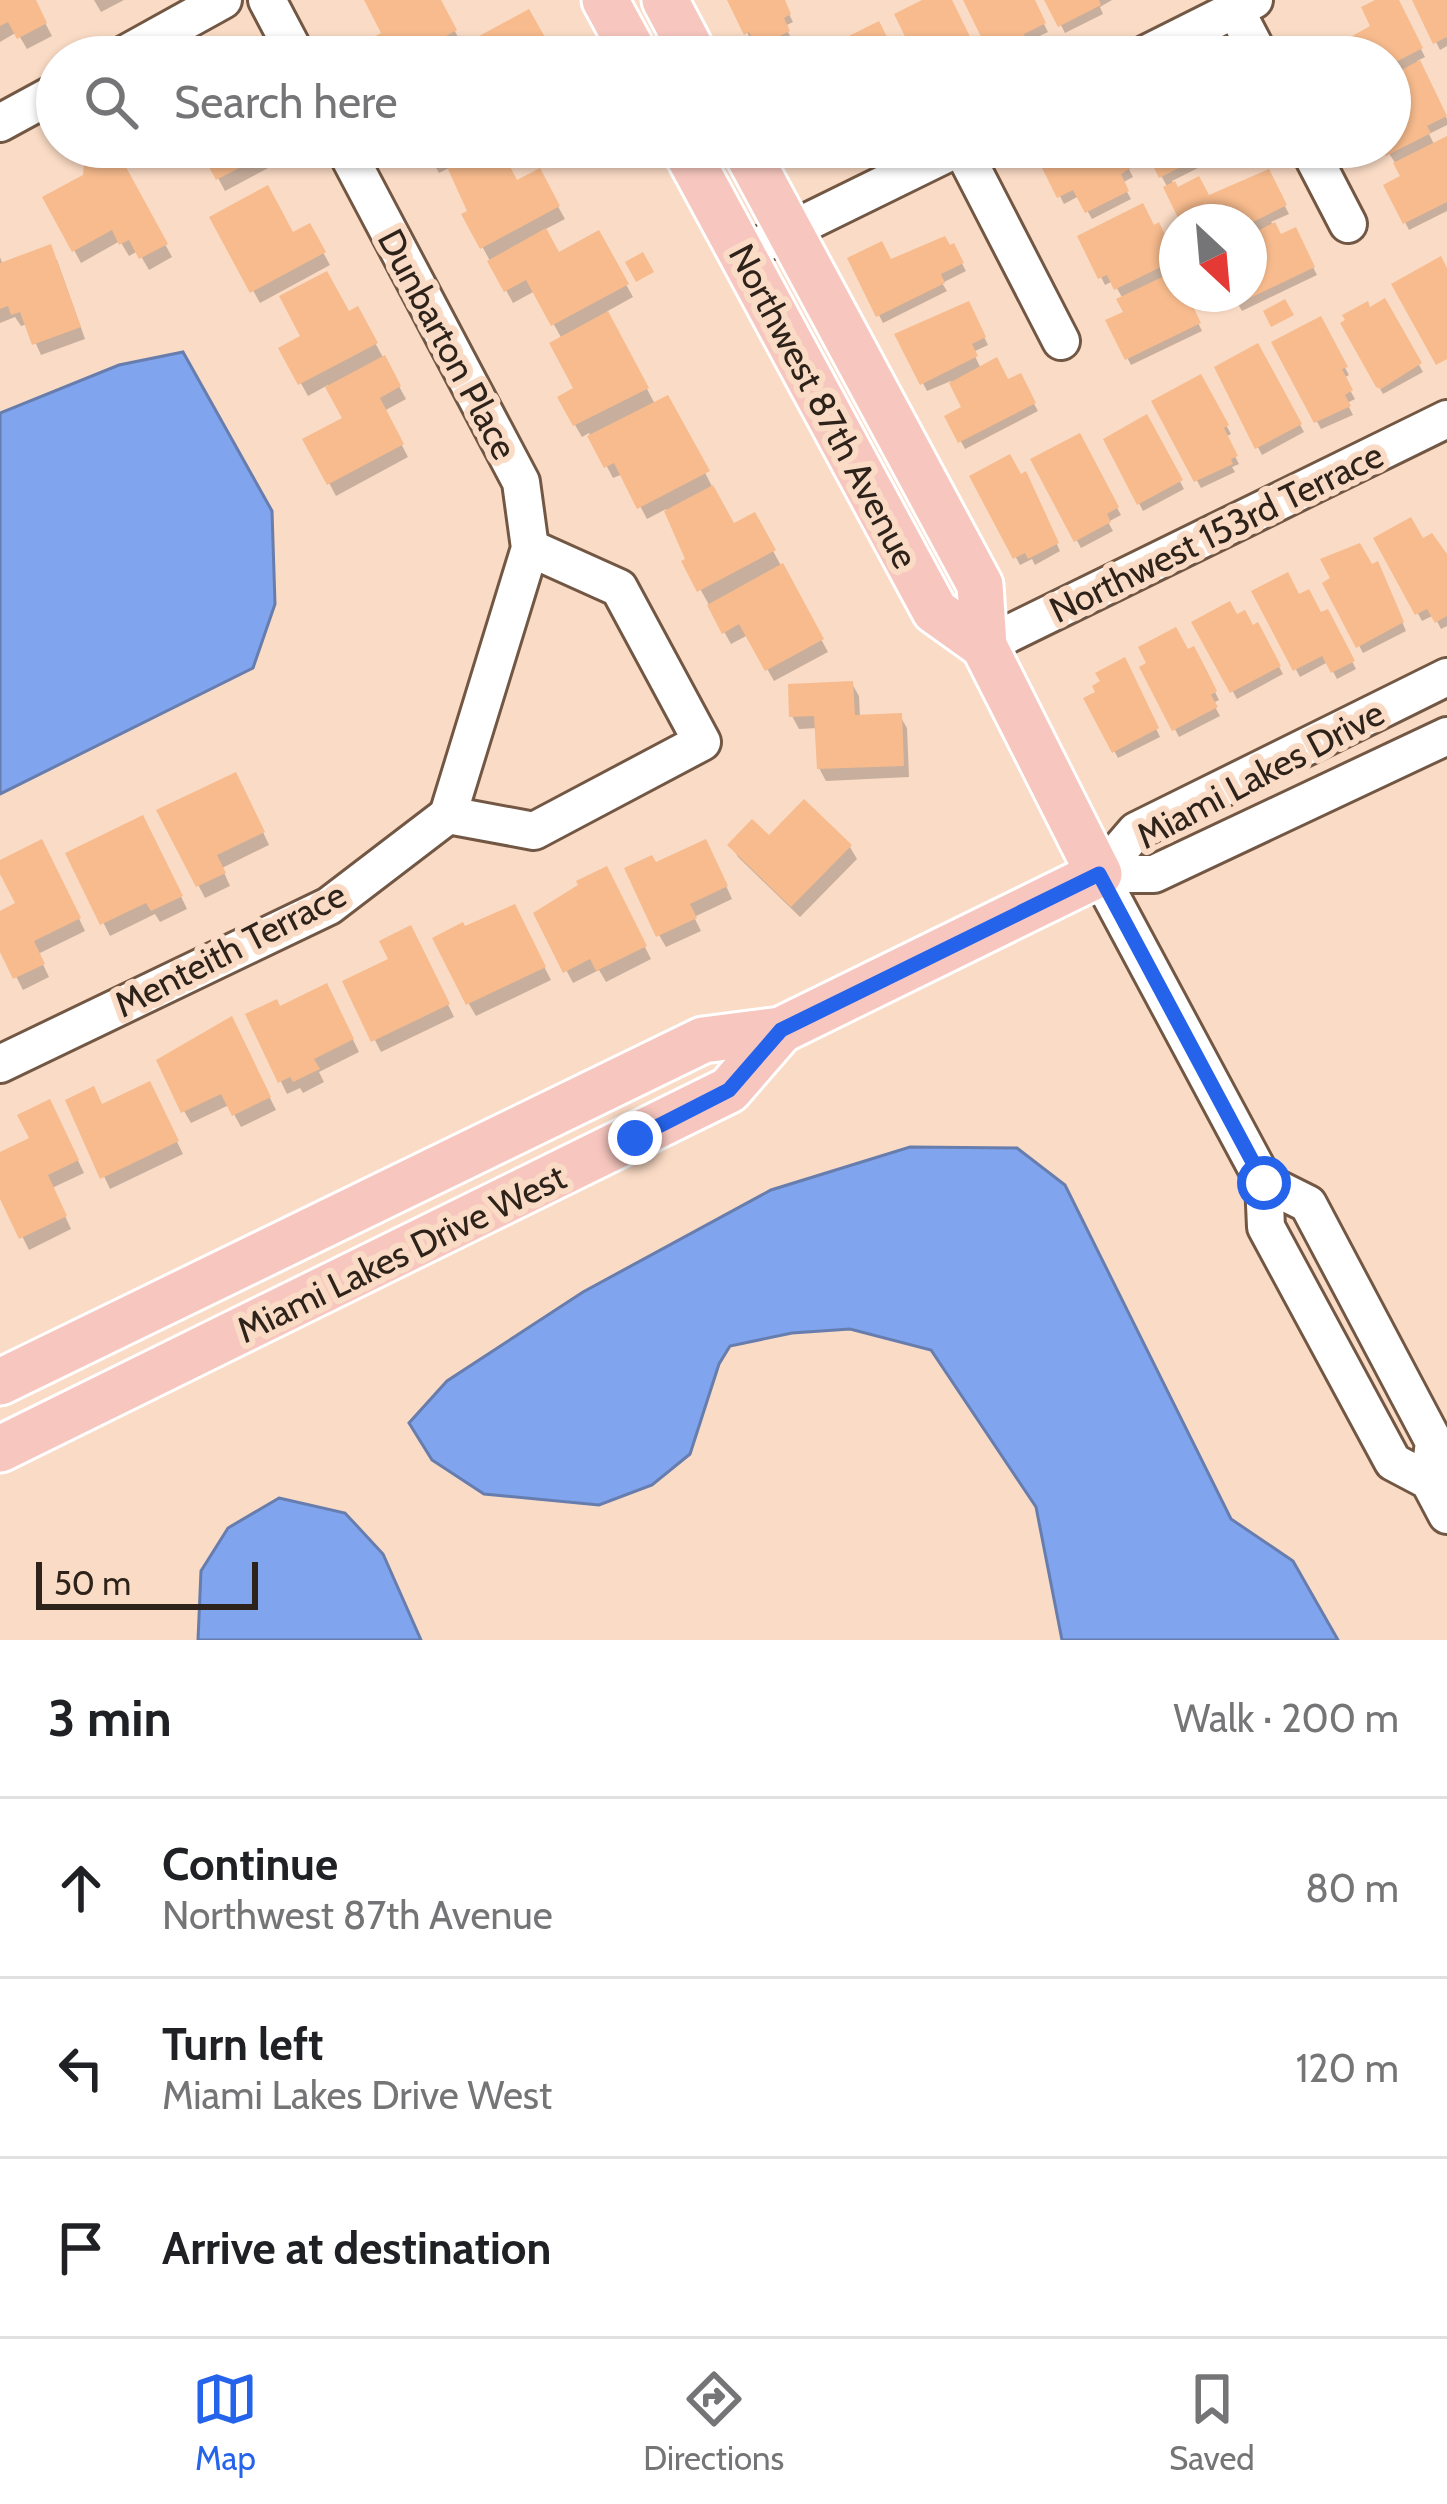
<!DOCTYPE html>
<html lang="en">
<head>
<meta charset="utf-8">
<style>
  :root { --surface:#fff; --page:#f2f2f2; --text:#202124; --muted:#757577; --line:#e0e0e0; --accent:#2563eb }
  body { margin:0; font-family:Cabin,sans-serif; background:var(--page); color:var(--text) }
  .compass { position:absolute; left:1159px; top:204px; width:108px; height:108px; border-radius:50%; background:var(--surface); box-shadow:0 3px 9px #0004; rotate:154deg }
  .scale { position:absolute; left:36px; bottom:30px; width:222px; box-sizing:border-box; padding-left:12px; border:6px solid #2e231a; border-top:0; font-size:33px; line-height:42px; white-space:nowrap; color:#2e231a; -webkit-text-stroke:9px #fadbc5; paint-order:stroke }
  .stop { position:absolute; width:36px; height:36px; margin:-27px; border:9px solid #2563eb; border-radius:50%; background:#fff }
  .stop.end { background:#2563eb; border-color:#fff; box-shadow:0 3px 12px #0008 }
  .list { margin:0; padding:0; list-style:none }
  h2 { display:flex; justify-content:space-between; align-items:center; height:156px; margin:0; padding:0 48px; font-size:51px }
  h2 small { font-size:39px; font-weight:400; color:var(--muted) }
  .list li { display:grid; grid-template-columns:78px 1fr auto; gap:36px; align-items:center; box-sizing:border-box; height:180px; padding:0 48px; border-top:3px solid var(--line) }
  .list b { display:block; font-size:45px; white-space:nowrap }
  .list p { margin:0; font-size:39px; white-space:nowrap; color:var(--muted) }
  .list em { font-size:39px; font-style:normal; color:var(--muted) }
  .icon { flex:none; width:66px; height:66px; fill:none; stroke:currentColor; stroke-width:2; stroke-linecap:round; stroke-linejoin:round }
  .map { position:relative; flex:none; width:1447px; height:1640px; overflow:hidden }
  .search { position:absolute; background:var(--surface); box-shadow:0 3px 9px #0004; left:36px; right:36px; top:36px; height:132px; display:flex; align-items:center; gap:30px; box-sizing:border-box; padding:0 42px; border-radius:66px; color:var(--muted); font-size:45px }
  .sheet { height:696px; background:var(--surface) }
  nav { display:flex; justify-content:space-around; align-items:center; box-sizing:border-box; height:168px; border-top:3px solid var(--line); background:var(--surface); font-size:33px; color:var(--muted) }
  nav a { display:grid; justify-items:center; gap:6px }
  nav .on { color:var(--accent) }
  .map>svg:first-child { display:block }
  .water { fill:#80a4ee; stroke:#677dae; stroke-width:3 }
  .shadow { fill:#0003 }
  .building { fill:#f7bb8d }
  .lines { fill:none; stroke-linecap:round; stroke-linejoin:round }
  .minor-casing { stroke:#725844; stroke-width:42 }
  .major-casing { stroke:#fff; stroke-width:51 }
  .minor { stroke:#fff; stroke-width:36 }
  .major { stroke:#f7c7bf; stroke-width:45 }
  .route { stroke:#2563eb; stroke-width:15 }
  .labels { text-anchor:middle; stroke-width:12; stroke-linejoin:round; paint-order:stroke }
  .street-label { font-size:36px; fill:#2e231a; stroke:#fadbc5 }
</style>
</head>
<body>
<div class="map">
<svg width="1447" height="1640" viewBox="0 0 1447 1640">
  <rect width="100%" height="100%" fill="#fadbc5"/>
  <g class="water">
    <path d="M 183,352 L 272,511 L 275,604 L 253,668 L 0,794 L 0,413 L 119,365 Z"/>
    <path d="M 910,1147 L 1017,1148 L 1065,1185 L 1231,1519 L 1293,1561 L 1338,1640 L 1062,1640 L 1036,1507 L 931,1350 L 850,1329 L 792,1333 L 730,1346 L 719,1364 L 690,1454 L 652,1485 L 599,1505 L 484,1494 L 432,1460 L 409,1423 L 447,1381 L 583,1292 L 771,1190 Z"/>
    <path d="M 279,1498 L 345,1513 L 383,1554 L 421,1640 L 198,1640 L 201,1571 L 228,1528 Z"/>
  </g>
  <g class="shadow">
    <path d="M 0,0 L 33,0 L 52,36 L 27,49 L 17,32 L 0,42 Z"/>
    <path d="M 94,0 L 124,0 L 101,12 Z"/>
    <path d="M 367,0 L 438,0 L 464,48 L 528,13 L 550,52 L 542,57 L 526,57 L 522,51 L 512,57 L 377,57 L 385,34 Z"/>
    <path d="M 730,0 L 782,0 L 793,22 L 785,26 L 792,40 L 764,53 L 756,38 L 751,40 Z"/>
    <path d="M 966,0 L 1032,0 L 1048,32 L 1025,43 L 1029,50 L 1015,57 L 994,57 Z"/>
    <path d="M 1048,0 L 1112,0 L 1100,7 L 1103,14 L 1065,33 Z"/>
    <path d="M 1382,0 L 1396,0 L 1425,57 L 1417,61 L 1447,119 L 1447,125 L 1429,134 L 1435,146 L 1447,140 L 1447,211 L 1409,230 L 1387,186 L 1404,177 L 1385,147 L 1390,147 L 1390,57 L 1333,57 L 1374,27 Z"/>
    <path d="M 1415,0 L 1447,0 L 1447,46 L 1440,50 Z"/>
    <path d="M 185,147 L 260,147 L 270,167 L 225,191 L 204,152 L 192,159 Z"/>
    <path d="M 424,147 L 497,147 L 516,183 L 545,183 L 565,219 L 544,230 L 558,256 L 598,234 L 633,297 L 606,312 L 655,404 L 667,399 L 733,527 L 754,516 L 828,652 L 774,681 L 748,635 L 731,644 L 685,562 L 689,560 L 666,509 L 647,519 L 623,474 L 613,478 L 589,433 L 582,437 L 575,425 L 577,390 L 562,339 L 535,291 L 513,303 L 465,215 L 471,212 L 451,167 L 439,173 Z"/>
    <path d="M 798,147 L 833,147 L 805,160 Z"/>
    <path d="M 1086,147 L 1117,147 L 1133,177 L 1122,183 L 1131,199 L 1092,219 L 1079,196 L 1064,204 L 1046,169 Z"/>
    <path d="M 1145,147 L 1240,147 L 1172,181 L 1177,191 L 1208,199 L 1268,173 L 1289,214 L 1271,222 L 1280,237 L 1295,231 L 1317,275 L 1242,311 L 1232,294 L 1249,294 L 1249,222 L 1168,188 Z"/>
    <path d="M 114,150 L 172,257 L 149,270 L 138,251 L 129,256 L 120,241 L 81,263 L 46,198 L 86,177 Z"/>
    <path d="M 213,218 L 292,236 L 309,227 L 330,265 L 260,303 Z"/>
    <path d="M 1158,226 L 1177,264 L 1172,271 L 1177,280 L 1177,294 L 1184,294 L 1202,331 L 1131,365 L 1109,322 L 1127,313 L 1123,299 L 1113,281 L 1105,285 L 1081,237 Z"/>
    <path d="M 953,247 L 966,271 L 942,283 L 947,291 L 883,323 L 851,260 L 890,263 Z"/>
    <path d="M 0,257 L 3,265 L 57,260 L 85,339 L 41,355 L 27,324 L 21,326 L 15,317 L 0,323 Z"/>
    <path d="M 1384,302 L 1423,372 L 1383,394 L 1344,324 Z"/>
    <path d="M 968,304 L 988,345 L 973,352 L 981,369 L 1007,383 L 1019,377 L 1038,411 L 965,449 L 948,417 L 965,408 L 951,381 L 927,391 L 898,335 Z"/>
    <path d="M 357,310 L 406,399 L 384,411 L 408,457 L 336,496 L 306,440 L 346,419 L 328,385 L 308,396 L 282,349 Z"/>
    <path d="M 1319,320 L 1349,375 L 1343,378 L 1355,399 L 1347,403 L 1353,415 L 1321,429 L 1275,343 Z"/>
    <path d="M 1257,347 L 1304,432 L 1262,455 L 1218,369 Z"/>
    <path d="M 1200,378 L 1231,434 L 1225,437 L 1239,464 L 1232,467 L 1235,472 L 1201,488 L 1155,402 Z"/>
    <path d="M 1146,418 L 1184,489 L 1143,511 L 1107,440 Z"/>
    <path d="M 1079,437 L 1121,515 L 1108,522 L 1113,531 L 1081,548 L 1034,461 Z"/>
    <path d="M 973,477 L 1020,478 L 1029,482 L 1060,551 L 1035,565 L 1032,559 L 1020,565 Z"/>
    <path d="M 1378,539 L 1422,542 L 1447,558 L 1447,626 L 1441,629 L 1434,615 L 1422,621 Z"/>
    <path d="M 1371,568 L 1381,573 L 1406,631 L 1363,653 L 1326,584 Z"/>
    <path d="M 1255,592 L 1298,598 L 1320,616 L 1327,613 L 1356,669 L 1337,679 L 1328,662 L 1300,677 Z"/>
    <path d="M 1236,618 L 1252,629 L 1257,626 L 1283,674 L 1237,699 L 1196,623 Z"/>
    <path d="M 1187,653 L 1209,680 L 1219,700 L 1213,703 L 1220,716 L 1179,737 L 1143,668 Z"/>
    <path d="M 1128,668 L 1160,737 L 1118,758 L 1087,699 Z"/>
    <path d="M 852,684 L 859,696 L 860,718 L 900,716 L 907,728 L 909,777 L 826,781 L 819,768 L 818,728 L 799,729 L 792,716 Z"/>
    <path d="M 242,787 L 269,845 L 222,868 L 230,886 L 205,898 L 160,811 Z"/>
    <path d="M 149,830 L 187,909 L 160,922 L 155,914 L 110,936 L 69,854 Z"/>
    <path d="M 731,845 L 850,847 L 857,859 L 800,917 L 738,857 Z"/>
    <path d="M 48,855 L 85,931 L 38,954 L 49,977 L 23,990 L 0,945 L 0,914 L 19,905 L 0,863 Z"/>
    <path d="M 712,855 L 732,899 L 694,917 L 701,931 L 666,947 L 659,935 L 655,866 Z"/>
    <path d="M 612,882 L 651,959 L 606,982 L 599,970 L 573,983 L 537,914 Z"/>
    <path d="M 520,920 L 551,980 L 476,1016 L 469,1004 L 464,929 Z"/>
    <path d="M 417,941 L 454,1017 L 381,1052 L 346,983 L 392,960 Z"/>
    <path d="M 333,999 L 359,1052 L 319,1072 L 324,1082 L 303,1093 L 300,1088 L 287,1094 L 249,1016 Z"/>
    <path d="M 237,1032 L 276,1110 L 241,1127 L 229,1105 L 191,1123 L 184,1111 Z"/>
    <path d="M 155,1097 L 183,1154 L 110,1189 L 69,1101 L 102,1108 Z"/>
    <path d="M 56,1115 L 84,1173 L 52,1188 L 71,1229 L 29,1250 L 0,1192 L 0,1155 L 33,1140 Z"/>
  </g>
  <g class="building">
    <path d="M 0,0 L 36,0 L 47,23 L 17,39 L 8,22 L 0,26 Z"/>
    <path d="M 364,0 L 441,0 L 457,30 L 408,57 L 373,57 L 365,42 L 381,33 Z"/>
    <path d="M 727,0 L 785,0 L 791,14 L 784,18 L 790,31 L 757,47 L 749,32 L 744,35 Z"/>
    <path d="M 922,0 L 952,0 L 976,49 L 964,57 L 915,57 L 894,14 Z"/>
    <path d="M 963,0 L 1035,0 L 1046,23 L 1024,34 L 1027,42 L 991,57 Z"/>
    <path d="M 1044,0 L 1099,0 L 1101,5 L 1058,27 Z"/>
    <path d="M 1375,0 L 1399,0 L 1423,48 L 1390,65 L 1390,57 L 1326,57 L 1336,52 L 1333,47 L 1370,26 L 1361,7 Z"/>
    <path d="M 1412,0 L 1447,0 L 1447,37 L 1433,44 Z"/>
    <path d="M 529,9 L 546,39 L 520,54 L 513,41 L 483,57 L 441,57 Z"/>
    <path d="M 879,21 L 897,57 L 832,57 L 827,47 Z"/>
    <path d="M 1420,60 L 1447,116 L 1427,126 L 1431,133 L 1386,156 L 1381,147 L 1390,147 L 1390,76 Z"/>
    <path d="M 1447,136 L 1447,202 L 1403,224 L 1383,185 L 1400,176 L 1393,163 Z"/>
    <path d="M 115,147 L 168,244 L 139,259 L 129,240 L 119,245 L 112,230 L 72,252 L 42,197 L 83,175 L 84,163 Z"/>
    <path d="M 198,147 L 262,147 L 266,154 L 216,180 Z"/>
    <path d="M 420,147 L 459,147 L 429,163 Z"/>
    <path d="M 485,147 L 500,147 L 517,180 L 540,168 L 560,206 L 480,249 L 461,214 L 467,211 L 447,167 Z"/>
    <path d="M 1084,147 L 1120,147 L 1131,168 L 1121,174 L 1129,191 L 1085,213 L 1073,190 L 1057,198 L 1042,168 Z"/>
    <path d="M 1144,147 L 1221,147 L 1159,178 Z"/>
    <path d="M 1269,169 L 1287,205 L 1249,224 L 1180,222 L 1163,187 L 1175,181 L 1178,187 L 1199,176 L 1209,195 Z"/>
    <path d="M 268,185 L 293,232 L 310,223 L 326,252 L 250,293 L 209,217 Z"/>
    <path d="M 1143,203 L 1154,225 L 1159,222 L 1175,256 L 1171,262 L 1114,290 L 1107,275 L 1098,279 L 1077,236 Z"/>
    <path d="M 1275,222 L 1281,234 L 1296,227 L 1315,267 L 1235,305 L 1229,294 L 1249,294 L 1249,235 Z"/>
    <path d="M 546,228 L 559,252 L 599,230 L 629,284 L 551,326 L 526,280 L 504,292 L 487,261 Z"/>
    <path d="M 945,236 L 950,245 L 954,243 L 964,263 L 941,274 L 945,283 L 876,317 L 847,258 L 882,241 L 891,259 Z"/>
    <path d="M 51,244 L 81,327 L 32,345 L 20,312 L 11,315 L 8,306 L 0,309 L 0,263 Z"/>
    <path d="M 643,252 L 654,272 L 636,282 L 625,262 Z"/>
    <path d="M 1441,256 L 1447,268 L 1447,359 L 1436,365 L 1391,284 Z"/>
    <path d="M 327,271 L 349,311 L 358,306 L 378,343 L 298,385 L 278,348 L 300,336 L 279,296 Z"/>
    <path d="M 1175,271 L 1177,294 L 1187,294 L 1201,323 L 1125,360 L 1105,320 L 1123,312 L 1116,299 Z"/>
    <path d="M 1385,298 L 1422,363 L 1381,389 L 1376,387 L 1340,323 L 1345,320 L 1342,315 L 1368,301 L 1370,307 Z"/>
    <path d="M 1285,299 L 1294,315 L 1271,327 L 1263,311 Z"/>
    <path d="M 969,301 L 986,337 L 972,344 L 978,356 L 920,385 L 894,334 Z"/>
    <path d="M 608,311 L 649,388 L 573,426 L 557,397 L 573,388 L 549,343 Z"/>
    <path d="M 1321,316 L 1348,367 L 1342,369 L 1353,390 L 1345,395 L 1351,406 L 1314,423 L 1271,342 Z"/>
    <path d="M 1258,343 L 1302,424 L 1255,449 L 1214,367 Z"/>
    <path d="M 385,355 L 401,386 L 380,398 L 404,444 L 327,485 L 302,439 L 342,418 L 325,387 Z"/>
    <path d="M 997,357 L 1008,379 L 1021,373 L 1036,403 L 958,443 L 944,416 L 961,407 L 949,383 Z"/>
    <path d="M 1201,374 L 1229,425 L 1224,428 L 1238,456 L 1231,459 L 1233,464 L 1194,482 L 1151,401 Z"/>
    <path d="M 668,395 L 710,471 L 637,509 L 614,463 L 604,468 L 587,436 Z"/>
    <path d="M 1147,414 L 1183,480 L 1137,505 L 1103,439 Z"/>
    <path d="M 1080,433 L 1119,507 L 1107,514 L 1111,522 L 1074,542 L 1030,459 Z"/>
    <path d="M 1010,454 L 1021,474 L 1026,471 L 1059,543 L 1028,559 L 1025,553 L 1013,559 L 969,476 Z"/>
    <path d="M 713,485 L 734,523 L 755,512 L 776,550 L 697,592 L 681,561 L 685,559 L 664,511 Z"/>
    <path d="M 1411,517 L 1423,538 L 1432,533 L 1447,554 L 1447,616 L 1435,623 L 1427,609 L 1415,615 L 1373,538 Z"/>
    <path d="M 1360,543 L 1372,564 L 1378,561 L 1404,622 L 1356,648 L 1322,583 L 1330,578 L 1320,559 Z"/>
    <path d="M 783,563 L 824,639 L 765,671 L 739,624 L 722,634 L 707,605 Z"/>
    <path d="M 1288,572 L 1299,594 L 1309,589 L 1321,612 L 1328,609 L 1355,661 L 1331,673 L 1322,656 L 1293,671 L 1251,591 Z"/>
    <path d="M 1230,601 L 1237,614 L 1245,610 L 1253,625 L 1258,622 L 1281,666 L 1230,693 L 1191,622 Z"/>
    <path d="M 1176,627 L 1188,649 L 1194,646 L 1206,669 L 1217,691 L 1211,695 L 1218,707 L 1172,731 L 1139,667 L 1146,663 L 1138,647 Z"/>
    <path d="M 1125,657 L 1159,728 L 1112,753 L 1083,698 L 1095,692 L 1092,686 L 1100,681 L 1095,673 Z"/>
    <path d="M 853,681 L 855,715 L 902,713 L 904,766 L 817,769 L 814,716 L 789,717 L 788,684 Z"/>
    <path d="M 236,772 L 265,832 L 217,855 L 226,873 L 196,887 L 156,810 Z"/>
    <path d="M 804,799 L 852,845 L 791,907 L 727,845 L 752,819 L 769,835 Z"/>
    <path d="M 143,815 L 183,896 L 151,911 L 146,903 L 100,925 L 65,853 Z"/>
    <path d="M 42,839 L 81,918 L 34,941 L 45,964 L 13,979 L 0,952 L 0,911 L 15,903 L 0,874 L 0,860 Z"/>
    <path d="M 706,839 L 728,886 L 690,904 L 697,918 L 656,937 L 624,868 L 652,855 L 656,862 Z"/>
    <path d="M 607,866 L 647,946 L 596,971 L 590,959 L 563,973 L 533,913 L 578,885 L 576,881 Z"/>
    <path d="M 515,904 L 546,967 L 466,1005 L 432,938 L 463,922 L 465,926 Z"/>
    <path d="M 411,925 L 450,1004 L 371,1042 L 342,981 L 388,959 L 379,941 Z"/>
    <path d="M 327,983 L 354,1039 L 314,1059 L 320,1069 L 293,1082 L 290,1077 L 278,1083 L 245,1014 L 277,999 L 280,1006 Z"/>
    <path d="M 232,1016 L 271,1097 L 232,1116 L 221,1094 L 181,1113 L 156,1060 Z"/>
    <path d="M 150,1081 L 179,1141 L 100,1179 L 65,1100 L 94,1086 L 102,1104 Z"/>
    <path d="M 50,1099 L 79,1160 L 48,1175 L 67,1216 L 19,1239 L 0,1199 L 0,1152 L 29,1138 L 17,1115 Z"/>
  </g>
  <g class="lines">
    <g class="minor-casing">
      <g id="minor">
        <path d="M 267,0 L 297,57"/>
        <path d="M 1235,9 L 1260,57"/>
        <path d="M 120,57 L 223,0"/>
        <path d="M 1140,57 L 1254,0"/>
        <path d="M 0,123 L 57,92"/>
        <path d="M 344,147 L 521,482 L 530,548 L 448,815"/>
        <path d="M 961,147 L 1061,341"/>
        <path d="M 1308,147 L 1348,224"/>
        <path d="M 742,254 L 960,147"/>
        <path d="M 984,646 L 1447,419"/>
        <path d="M 448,815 L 534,831 L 702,742 L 619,588 L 530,548"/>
        <path d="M 1099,874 L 1264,1182 L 1266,1227 L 1393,1462 L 1429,1481 L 1447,1515"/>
        <path d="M 1099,874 L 1136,831 L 1447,677"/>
        <path d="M 1099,874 L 1154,874 L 1447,736"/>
        <path d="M 0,1064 L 329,906 L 448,815"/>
        <path d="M 1264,1182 L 1308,1204 L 1434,1442 L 1429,1481"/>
      </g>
    </g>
    <g class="major-casing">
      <g id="major">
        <path d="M 605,0 L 636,57"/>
        <path d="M 665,0 L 695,57"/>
        <path d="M 684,147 L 935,611 L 984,646"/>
        <path d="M 0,1382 L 703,1040 L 781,1030 L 1099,874 L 984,646 L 980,585 L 744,147"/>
        <path d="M 0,1449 L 729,1090 L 781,1030"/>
      </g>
    </g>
    <use href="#minor" class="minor"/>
    <use href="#major" class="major"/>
  </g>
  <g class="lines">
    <path class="route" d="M 635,1138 L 729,1090 L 781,1030 L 1099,874 L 1264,1183"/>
  </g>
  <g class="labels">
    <g class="street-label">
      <text transform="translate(448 344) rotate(62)" y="13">Dunbarton Place</text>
      <text transform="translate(824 406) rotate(62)" y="13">Northwest 87th Avenue</text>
      <text transform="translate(1216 532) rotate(-26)" y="13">Northwest 153rd Terrace</text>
      <text transform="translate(1260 774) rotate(-28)" y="13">Miami Lakes Drive</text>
      <text transform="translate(230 949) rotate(-27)" y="13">Menteith Terrace</text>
      <text transform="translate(401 1253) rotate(-26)" y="13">Miami Lakes Drive West</text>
    </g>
  </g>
</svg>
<svg class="compass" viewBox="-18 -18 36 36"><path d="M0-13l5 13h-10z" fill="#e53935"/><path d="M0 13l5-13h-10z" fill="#757577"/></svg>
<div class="scale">50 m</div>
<div class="stop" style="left:1264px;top:1183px"></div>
<div class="stop end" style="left:635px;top:1138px"></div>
<div class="search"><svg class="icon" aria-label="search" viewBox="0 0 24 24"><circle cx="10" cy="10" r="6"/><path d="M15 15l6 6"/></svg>Search here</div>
</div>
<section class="sheet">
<h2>3 min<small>Walk · 200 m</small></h2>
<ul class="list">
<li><svg class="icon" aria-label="ahead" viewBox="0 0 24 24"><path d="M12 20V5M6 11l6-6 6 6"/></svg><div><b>Continue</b><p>Northwest 87th Avenue</p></div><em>80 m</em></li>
<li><svg class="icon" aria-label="left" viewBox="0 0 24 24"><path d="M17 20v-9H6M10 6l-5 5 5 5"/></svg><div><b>Turn left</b><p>Miami Lakes Drive West</p></div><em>120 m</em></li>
<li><svg class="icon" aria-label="arrive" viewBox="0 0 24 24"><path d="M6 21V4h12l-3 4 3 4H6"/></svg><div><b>Arrive at destination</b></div></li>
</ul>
</section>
<nav>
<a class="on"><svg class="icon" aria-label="map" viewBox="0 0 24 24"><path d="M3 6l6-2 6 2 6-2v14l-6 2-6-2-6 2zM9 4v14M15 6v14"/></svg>Map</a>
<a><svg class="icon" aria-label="directions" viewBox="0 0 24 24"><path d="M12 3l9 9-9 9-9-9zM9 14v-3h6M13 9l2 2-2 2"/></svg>Directions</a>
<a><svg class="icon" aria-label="saved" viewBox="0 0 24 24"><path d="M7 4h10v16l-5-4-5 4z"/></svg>Saved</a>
</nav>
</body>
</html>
